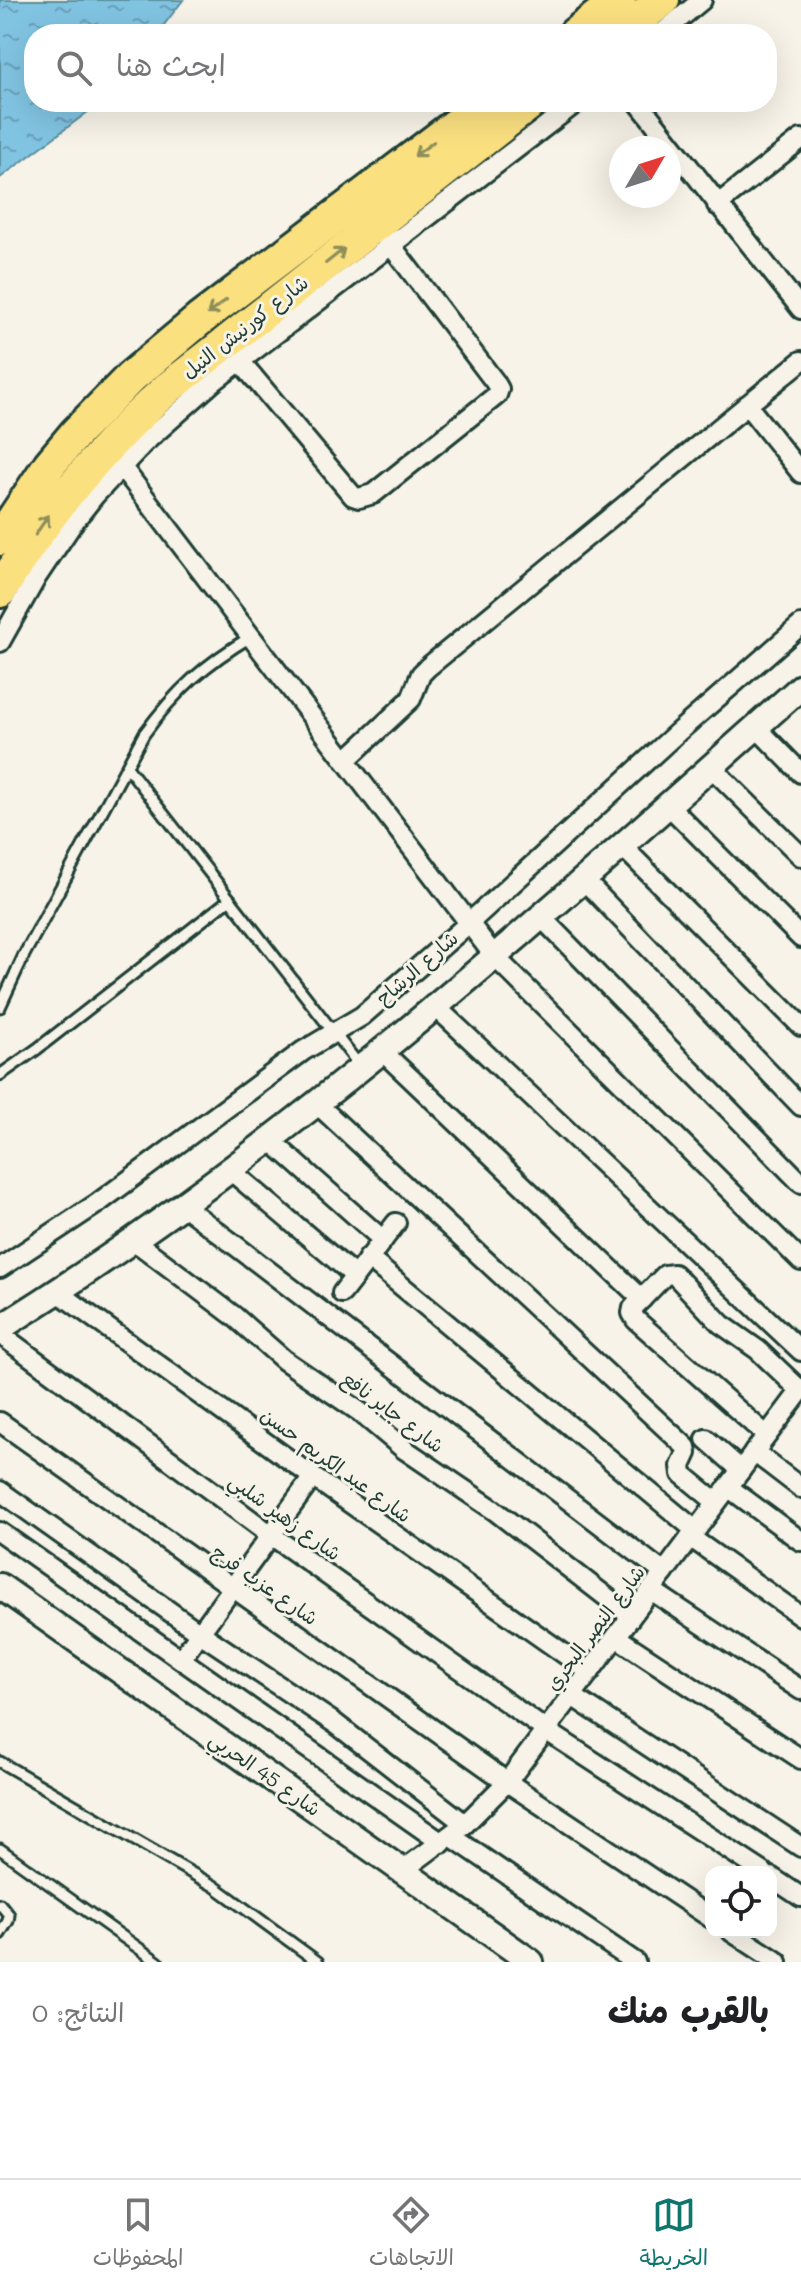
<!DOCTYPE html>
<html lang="ar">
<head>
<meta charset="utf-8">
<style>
  :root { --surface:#fff; --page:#f2f2f2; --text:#202124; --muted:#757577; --line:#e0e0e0; --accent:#0f766e }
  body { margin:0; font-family:Mali,"Playpen Sans Arabic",sans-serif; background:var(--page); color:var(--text); direction:rtl }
  .controls { position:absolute; right:24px; bottom:24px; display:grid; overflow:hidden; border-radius:16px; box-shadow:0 8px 32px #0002 }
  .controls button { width:72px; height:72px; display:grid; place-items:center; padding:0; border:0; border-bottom:2px solid var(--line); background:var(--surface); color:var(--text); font:40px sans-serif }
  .compass { position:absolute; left:609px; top:136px; width:72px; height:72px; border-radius:50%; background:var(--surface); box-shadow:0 8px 32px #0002; rotate:51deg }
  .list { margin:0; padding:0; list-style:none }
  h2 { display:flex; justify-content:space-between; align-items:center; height:104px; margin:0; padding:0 32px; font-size:34px }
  h2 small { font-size:26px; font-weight:400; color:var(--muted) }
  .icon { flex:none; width:44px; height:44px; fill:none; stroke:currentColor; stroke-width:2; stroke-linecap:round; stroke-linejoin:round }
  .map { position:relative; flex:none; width:801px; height:1962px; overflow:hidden; direction:ltr }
  .search { position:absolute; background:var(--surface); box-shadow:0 8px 32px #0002; left:24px; right:24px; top:24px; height:88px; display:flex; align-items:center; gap:20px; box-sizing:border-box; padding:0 28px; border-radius:32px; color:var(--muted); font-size:30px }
  .sheet { height:216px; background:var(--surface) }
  nav { display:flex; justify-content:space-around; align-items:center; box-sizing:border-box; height:112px; border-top:2px solid var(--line); background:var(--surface); font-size:22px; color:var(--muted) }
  nav a { display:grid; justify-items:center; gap:4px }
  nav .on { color:var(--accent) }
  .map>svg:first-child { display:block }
  .water { fill:url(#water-ripples); stroke:#5a8e9c; stroke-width:2 }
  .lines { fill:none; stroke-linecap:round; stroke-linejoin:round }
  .service-casing { stroke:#1f3d34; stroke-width:15 }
  .minor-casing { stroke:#1f3d34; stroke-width:24 }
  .tertiary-casing { stroke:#1f3d34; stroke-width:30 }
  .trunk-casing { stroke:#1f3d34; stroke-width:38 }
  .service { stroke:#f7f3e8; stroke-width:9 }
  .minor { stroke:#f7f3e8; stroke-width:18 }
  .tertiary { stroke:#f7f3e8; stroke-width:24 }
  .trunk { stroke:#fbe080; stroke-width:32 }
  .oneway { stroke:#8d8e5a }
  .labels { text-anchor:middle; stroke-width:6; stroke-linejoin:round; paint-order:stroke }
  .street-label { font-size:20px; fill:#1f3d34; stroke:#f7f3e8 }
</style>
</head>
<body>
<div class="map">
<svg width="801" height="1962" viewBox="0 0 801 1962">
  <defs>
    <pattern id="water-ripples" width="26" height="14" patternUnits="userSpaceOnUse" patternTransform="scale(2)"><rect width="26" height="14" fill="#81c4e2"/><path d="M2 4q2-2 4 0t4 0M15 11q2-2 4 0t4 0" fill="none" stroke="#69a0b8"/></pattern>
  </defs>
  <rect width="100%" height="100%" fill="#f7f3e8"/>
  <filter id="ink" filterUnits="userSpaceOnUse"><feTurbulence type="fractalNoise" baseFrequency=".0125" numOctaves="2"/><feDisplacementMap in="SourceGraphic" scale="16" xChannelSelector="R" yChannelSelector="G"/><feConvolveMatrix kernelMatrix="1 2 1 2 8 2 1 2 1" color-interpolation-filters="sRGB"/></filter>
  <g filter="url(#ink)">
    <path class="water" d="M 0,0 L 183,0 L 157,34 L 34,34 L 34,102 L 101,102 L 0,178 Z"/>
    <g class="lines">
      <g class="service-casing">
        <g id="service">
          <path d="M 127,767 L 359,1065"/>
          <path d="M 0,1007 L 24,955 L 144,734 C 176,690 205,664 252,636"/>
          <path d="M 0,1075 L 37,1049 L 230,899"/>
          <path d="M 0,1762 L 214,1886 L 318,1962"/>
          <path d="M 0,1849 L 158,1962"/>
          <path d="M 0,1904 L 9,1915 L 8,1921 L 0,1934"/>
        </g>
      </g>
      <g class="minor-casing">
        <g id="minor">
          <path d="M 661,34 L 702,0"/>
          <path d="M 638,102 L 801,309"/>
          <path d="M 717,205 L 801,139"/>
          <path d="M 240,361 L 353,496 L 359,498 L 373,494 L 497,395 L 499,389 L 495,382 L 384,236"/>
          <path d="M 747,405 L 801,473"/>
          <path d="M 121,466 L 495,957 L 801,1261"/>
          <path d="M 0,642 L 36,578 L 73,523 L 95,495 L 144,443 L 213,382 L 577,102"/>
          <path d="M 756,727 L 801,773"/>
          <path d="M 346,760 L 411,699 L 421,674 L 428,667 L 801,361"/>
          <path d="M 711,767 L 801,856"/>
          <path d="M 668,805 L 801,938"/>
          <path d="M 622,846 L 801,1026"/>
          <path d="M 584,880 L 801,1106"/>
          <path d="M 542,918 L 801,1183"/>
          <path d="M 436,1007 L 801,1351"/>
          <path d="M 382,1051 L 642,1299"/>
          <path d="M 316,1103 L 686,1447 L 687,1453 L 681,1466 L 682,1474 L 716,1502"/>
          <path d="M 269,1139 L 383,1240"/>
          <path d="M 229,1169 L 355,1276"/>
          <path d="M 181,1204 L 664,1573"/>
          <path d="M 132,1239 L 234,1316 L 284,1360 L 360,1412 L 404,1449 L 494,1510 L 631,1616"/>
          <path d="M 368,1258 L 695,1530"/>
          <path d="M 0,1268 L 98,1203 L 303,1051 L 362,1016 L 469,923 L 678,732 L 801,625"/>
          <path d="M 58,1292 L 313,1477 L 590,1672"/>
          <path d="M 342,1293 L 396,1223"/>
          <path d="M 0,1334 L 271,1535 L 547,1731 L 763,1872"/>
          <path d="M 0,1422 L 507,1782 L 711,1918"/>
          <path d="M 766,1435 L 636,1320 L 632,1313 L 633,1308 L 665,1275 L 674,1274 L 721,1324 L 758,1350 L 801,1391"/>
          <path d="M 706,1439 L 741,1470"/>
          <path d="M 754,1452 L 801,1488"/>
          <path d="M 728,1487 L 801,1541"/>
          <path d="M 0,1491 L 200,1633 L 336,1724 L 465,1824"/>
          <path d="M 0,1532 L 442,1843"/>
          <path d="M 690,1537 L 801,1616"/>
          <path d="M 651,1590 L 801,1690"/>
          <path d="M 616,1637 L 801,1759"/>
          <path d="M 181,1659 L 313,1477"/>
          <path d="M 572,1696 L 801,1847"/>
          <path d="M 451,1836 L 635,1962"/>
          <path d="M 402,1871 L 465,1824 L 507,1782 L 801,1390"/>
          <path d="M 771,1877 L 801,1897"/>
          <path d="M 732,1932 L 778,1962"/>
        </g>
      </g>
      <g class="tertiary-casing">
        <g id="tertiary">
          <path d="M 0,1328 C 291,1147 545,914 801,687"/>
          <path d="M 0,1586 L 531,1962"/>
        </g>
      </g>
      <g class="trunk-casing">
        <g id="trunk">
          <path d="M 575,34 L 619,0"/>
          <path d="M 620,34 L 663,0"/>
          <path d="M 0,539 L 50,464 L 76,433 L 131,377 L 199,320 L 486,102"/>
          <path d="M 0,591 C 46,514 100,448 168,388 L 532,102"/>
        </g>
      </g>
      <use href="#service" class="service"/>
      <use href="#minor" class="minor"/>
      <use href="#tertiary" class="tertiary"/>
      <use href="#trunk" class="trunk"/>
    </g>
    <defs><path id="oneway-shaft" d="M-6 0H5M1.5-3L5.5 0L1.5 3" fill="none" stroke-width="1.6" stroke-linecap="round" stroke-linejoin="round" transform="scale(2)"/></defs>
    <g class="oneway">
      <use href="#oneway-shaft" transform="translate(424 149) rotate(143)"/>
      <use href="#oneway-shaft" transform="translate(335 256) rotate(-38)"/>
      <use href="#oneway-shaft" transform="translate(217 307) rotate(143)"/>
      <use href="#oneway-shaft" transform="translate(42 525) rotate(-56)"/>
    </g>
  </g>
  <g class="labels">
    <g class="street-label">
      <text transform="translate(245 327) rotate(-38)" y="7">شارع كورنيش النيل</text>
      <text transform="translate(417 968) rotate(-41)" y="7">شارع الرشاح</text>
      <text transform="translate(393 1412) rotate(37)" y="7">شارع جابر نافع</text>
      <text transform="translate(336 1465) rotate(36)" y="7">شارع عبد الكريم حسن</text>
      <text transform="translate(285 1517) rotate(36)" y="7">شارع زهير شلبي</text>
      <text transform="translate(265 1585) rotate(35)" y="7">شارع عزب فرج</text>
      <text transform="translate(595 1628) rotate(-53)" y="7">شارع النصر البحري</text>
      <text transform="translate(265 1774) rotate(35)" y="7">شارع 45 الحربي</text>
    </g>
  </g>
</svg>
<div class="controls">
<button><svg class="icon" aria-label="locate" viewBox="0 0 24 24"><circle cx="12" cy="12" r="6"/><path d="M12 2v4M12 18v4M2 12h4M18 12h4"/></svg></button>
</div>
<svg class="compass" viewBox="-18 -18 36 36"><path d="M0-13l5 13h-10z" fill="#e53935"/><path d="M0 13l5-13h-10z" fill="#757577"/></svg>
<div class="search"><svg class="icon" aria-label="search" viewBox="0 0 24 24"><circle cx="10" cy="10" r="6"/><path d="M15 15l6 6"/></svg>ابحث هنا</div>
</div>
<section class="sheet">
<h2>بالقرب منك<small>النتائج: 0</small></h2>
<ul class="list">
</ul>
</section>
<nav>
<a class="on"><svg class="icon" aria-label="map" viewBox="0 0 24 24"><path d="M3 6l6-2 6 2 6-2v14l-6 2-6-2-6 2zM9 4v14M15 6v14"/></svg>الخريطة</a>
<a><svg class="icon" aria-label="directions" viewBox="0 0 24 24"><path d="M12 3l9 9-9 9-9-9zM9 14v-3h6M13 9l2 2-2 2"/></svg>الاتجاهات</a>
<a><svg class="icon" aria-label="saved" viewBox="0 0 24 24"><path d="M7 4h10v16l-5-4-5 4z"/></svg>المحفوظات</a>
</nav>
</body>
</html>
